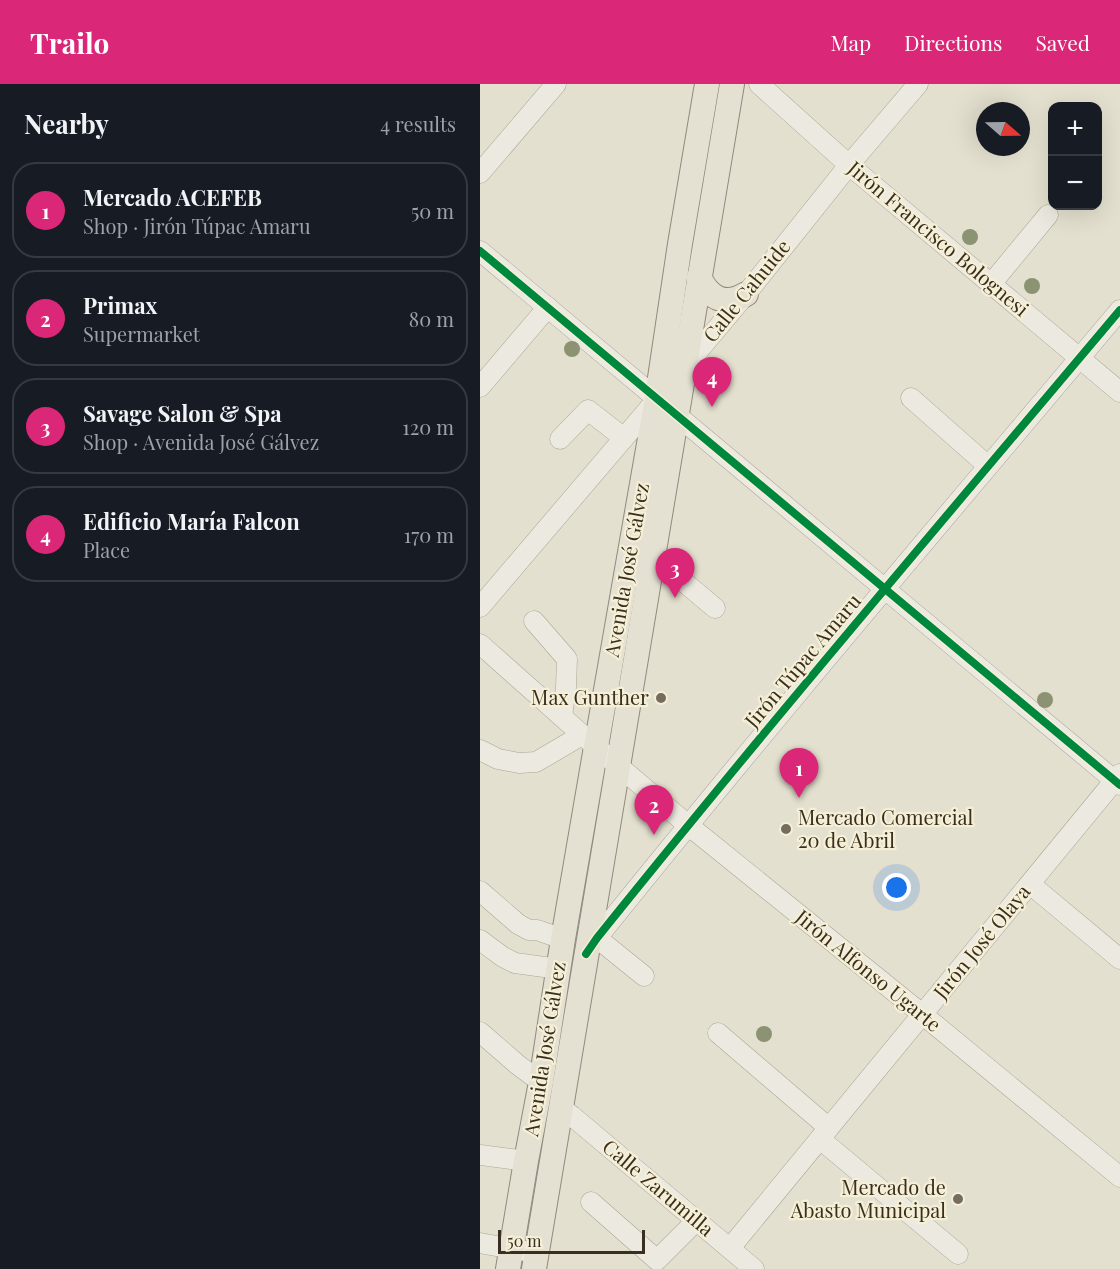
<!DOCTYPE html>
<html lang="en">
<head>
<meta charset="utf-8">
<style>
  :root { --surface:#171b24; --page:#20242c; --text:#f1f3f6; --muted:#9ea1a6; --line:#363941; --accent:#db2777 }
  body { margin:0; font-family:"Playfair Display",serif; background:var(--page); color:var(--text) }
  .controls { position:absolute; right:18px; top:18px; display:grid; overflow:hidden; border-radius:12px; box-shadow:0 6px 24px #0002 }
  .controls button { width:54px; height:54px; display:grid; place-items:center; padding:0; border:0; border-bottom:2px solid var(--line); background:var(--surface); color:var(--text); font:30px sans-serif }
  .compass { position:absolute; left:496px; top:18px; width:54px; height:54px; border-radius:50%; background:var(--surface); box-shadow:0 6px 24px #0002; rotate:110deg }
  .scale { position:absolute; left:18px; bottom:15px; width:147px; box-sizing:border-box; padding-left:6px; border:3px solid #392e20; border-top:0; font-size:16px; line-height:21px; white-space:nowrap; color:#392e20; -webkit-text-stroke:4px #f5efd6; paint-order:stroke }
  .you { position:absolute; left:417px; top:804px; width:21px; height:21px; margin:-15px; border:4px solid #fff; border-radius:50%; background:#1a73e8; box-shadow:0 0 0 9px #1a73e833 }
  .badge { display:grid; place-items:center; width:39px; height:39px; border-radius:50%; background:var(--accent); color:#fff; font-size:20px; font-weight:700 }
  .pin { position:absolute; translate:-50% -50px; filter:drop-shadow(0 2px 3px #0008) }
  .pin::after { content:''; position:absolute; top:32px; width:21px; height:18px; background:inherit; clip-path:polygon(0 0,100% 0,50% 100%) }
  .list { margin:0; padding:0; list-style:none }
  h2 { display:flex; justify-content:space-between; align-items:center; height:78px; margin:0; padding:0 24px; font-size:26px }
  h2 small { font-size:20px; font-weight:400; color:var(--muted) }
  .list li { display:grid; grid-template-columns:39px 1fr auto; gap:18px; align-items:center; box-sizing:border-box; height:96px; margin:0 12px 12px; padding:0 12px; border:2px solid var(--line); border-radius:24px }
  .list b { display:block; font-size:22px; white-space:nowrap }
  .list p { margin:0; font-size:20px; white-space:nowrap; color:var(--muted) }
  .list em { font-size:20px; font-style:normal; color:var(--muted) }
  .map { position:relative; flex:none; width:640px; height:1185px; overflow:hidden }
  header { display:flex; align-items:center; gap:36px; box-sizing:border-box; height:84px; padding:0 30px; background:var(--accent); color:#fff }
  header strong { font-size:28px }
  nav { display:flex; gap:33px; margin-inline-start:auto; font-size:21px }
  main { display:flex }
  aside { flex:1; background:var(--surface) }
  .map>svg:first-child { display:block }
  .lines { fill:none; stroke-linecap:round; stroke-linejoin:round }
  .minor-casing { stroke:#aaa597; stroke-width:21 }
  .major-casing { stroke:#8f8a7e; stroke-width:26 }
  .minor { stroke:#eceae0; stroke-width:20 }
  .major { stroke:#e4e0d2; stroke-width:24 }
  .cycleway-casing { stroke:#f5efd6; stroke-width:11 }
  .cycleway { stroke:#00873e; stroke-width:8 }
  .tree { fill:#8c9373 }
  .poi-dot { fill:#756c5d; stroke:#f5efd6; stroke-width:2 }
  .labels { text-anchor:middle; stroke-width:4.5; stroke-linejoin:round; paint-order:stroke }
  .street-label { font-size:20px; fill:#392e20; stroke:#f5efd6 }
  .poi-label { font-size:20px; fill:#392e20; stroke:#f5efd6; text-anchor:end }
</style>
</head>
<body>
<header>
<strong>Trailo</strong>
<nav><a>Map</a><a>Directions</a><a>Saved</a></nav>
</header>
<main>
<aside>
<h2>Nearby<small>4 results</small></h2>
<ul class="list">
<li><span class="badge">1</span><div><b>Mercado ACEFEB</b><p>Shop · Jirón Túpac Amaru</p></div><em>50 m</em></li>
<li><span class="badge">2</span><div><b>Primax</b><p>Supermarket</p></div><em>80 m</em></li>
<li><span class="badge">3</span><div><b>Savage Salon &amp; Spa</b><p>Shop · Avenida José Gálvez</p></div><em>120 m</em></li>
<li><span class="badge">4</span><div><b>Edificio María Falcon</b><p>Place</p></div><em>170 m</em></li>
</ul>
</aside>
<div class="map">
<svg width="640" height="1185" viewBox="0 0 640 1185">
  <rect width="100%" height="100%" fill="#e4e0cf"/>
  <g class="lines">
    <g class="minor-casing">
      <g id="minor">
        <path d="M 279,0 L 369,81 L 640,308"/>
        <path d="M 0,89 L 76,0"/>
        <path d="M 0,167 L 640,701"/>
        <path d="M 511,200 L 568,131"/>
        <path d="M 203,285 L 266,210 L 369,81 L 438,0"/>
        <path d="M 0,303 L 68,223"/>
        <path d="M 431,314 L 508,382"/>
        <path d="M 80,355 L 108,326 L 144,354"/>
        <path d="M 173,472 L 235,524"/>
        <path d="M 0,523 L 178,314"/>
        <path d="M 54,537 L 87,575 L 86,603 L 82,633"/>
        <path d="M 0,560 L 116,663 L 208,741 L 442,930 L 640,1093"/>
        <path d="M 0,666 L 18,675 L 39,679 L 56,678 L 102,651"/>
        <path d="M 550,800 L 640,875"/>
        <path d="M 0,807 L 38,840 L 49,846 L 57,846 L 83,855"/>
        <path d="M 117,854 L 164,892"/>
        <path d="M 0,856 L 23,873 L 35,879 L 79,885"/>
        <path d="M 107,868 L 117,854 C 288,641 465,434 640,226"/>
        <path d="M 0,948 L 38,981 L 61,998"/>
        <path d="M 238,949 L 349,1044"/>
        <path d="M 80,1023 L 92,1032 L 274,1185"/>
        <path d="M 340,1055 L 478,1170"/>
        <path d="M 0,1071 L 46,1077"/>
        <path d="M 111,1118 L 177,1176 L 217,1136"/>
        <path d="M 0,1159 L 56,1169"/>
        <path d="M 250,1164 L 640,690"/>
      </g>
    </g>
    <g class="major-casing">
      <g id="major">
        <path d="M 219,193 C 229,214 245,223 266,210"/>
        <path d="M 28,1185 L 46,1077 L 61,998 L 83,855 L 116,663 L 177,314 L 200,160 L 227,0"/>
        <path d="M 54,1185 L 252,0"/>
      </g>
    </g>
    <use href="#minor" class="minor"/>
    <use href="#major" class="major"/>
    <g class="cycleway-casing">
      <g id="cycleway">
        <path d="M 0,167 L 640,701"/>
        <path d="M 106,870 L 117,854 C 288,641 465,434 640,226"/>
      </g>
    </g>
    <use href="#cycleway" class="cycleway"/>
  </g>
  <g class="tree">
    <circle cx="490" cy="153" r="8"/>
    <circle cx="552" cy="202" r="8"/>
    <circle cx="92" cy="265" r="8"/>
    <circle cx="565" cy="616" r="8"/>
    <circle cx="284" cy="950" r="8"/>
  </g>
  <g class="poi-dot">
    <circle cx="181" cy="614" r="6"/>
    <circle cx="306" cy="745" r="6"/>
    <circle cx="478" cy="1115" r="6"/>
  </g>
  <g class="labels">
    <g class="street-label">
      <text transform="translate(458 155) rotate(40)" y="7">Jirón Francisco Bolognesi</text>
      <text transform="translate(267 207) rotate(-51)" y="7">Calle Cahuide</text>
      <text transform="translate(147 486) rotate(-80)" y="7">Avenida José Gálvez</text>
      <text transform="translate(323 577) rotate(-50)" y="7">Jirón Túpac Amaru</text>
      <text transform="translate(502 858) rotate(-51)" y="7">Jirón José Olaya</text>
      <text transform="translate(388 887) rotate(39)" y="7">Jirón Alfonso Ugarte</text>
      <text transform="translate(65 965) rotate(-81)" y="7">Avenida José Gálvez</text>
      <text transform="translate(178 1104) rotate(40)" y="7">Calle Zarumilla</text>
    </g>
    <g class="poi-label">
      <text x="169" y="621">Max Gunther</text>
      <text x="318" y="741" text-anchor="start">Mercado Comercial<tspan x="318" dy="23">20 de Abril</tspan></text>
      <text x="466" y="1111">Mercado de<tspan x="466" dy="23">Abasto Municipal</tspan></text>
    </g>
  </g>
</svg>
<div class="controls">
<button>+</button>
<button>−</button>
</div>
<svg class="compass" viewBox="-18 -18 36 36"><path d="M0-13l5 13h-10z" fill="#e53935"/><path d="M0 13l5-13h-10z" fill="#9ea1a6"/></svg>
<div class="scale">50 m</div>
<div class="you"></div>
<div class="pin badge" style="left:319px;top:714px">1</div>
<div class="pin badge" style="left:174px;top:751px">2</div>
<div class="pin badge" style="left:195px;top:514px">3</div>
<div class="pin badge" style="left:232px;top:323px">4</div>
</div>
</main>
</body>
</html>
